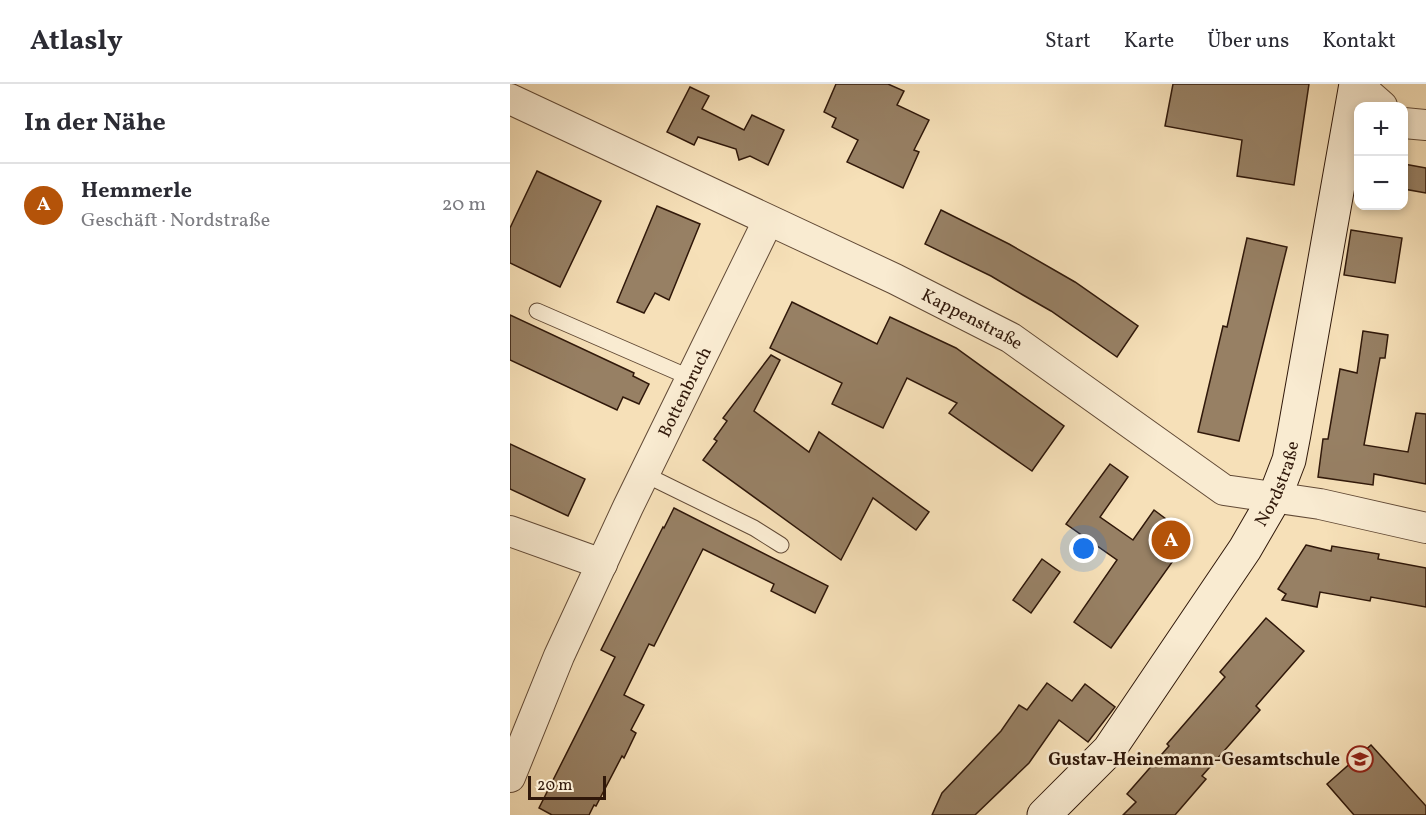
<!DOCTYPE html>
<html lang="de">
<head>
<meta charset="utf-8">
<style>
  :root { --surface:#fff; --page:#f2f2f3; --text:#2b2b33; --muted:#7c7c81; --line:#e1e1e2; --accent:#b45309 }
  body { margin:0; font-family:Vollkorn,serif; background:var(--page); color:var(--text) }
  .controls { position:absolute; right:18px; top:18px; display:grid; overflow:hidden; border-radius:12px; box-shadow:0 3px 9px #0003 }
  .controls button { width:54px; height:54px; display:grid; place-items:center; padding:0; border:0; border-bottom:2px solid var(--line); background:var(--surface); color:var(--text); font:30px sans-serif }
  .scale { position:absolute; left:18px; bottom:15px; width:78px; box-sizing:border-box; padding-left:6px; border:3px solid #30180a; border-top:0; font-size:16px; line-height:21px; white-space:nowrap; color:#30180a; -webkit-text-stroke:4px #f9ebd1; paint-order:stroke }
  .you { position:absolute; left:574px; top:465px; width:21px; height:21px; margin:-15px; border:4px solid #fff; border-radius:50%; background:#1a73e8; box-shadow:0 0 0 9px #1a73e833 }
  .badge { display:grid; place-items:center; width:39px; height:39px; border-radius:50%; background:var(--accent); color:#fff; font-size:20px; font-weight:700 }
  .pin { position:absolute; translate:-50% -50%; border:3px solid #fff; box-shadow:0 2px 6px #0006 }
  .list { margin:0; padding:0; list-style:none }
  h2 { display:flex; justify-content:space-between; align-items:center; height:78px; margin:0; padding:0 24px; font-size:26px }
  h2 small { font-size:20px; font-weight:400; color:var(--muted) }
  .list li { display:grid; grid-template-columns:39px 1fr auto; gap:18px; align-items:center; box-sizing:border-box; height:84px; padding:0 24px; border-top:2px solid var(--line) }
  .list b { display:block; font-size:22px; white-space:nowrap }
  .list p { margin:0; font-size:20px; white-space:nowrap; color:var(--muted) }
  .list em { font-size:20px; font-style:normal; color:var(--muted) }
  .map { position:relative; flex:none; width:916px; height:731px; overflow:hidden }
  header { display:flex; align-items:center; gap:36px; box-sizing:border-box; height:84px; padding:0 30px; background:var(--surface); border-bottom:2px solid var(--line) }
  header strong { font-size:28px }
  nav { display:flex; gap:33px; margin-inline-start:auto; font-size:21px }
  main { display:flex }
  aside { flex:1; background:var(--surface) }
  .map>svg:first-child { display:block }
  .building { fill:#978064; stroke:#30180a; stroke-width:1.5 }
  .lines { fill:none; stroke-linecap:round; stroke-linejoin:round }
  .lane-casing { stroke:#624a36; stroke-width:17 }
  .street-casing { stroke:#624a36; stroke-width:32 }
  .secondary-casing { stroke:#30180a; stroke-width:35 }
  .lane { stroke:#f9ebd1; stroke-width:15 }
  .street { stroke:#f9ebd1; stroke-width:30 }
  .secondary { stroke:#f9ebd1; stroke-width:33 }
  .labels { text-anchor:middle; stroke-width:5; stroke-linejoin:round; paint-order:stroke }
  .street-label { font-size:18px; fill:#30180a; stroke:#f9ebd1 }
  .poi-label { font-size:18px; font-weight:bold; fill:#30180a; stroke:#f9ebd1; text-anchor:end }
</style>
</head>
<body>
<header>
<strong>Atlasly</strong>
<nav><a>Start</a><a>Karte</a><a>Über uns</a><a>Kontakt</a></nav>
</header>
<main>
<aside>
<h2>In der Nähe<small></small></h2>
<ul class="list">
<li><span class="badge">A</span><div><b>Hemmerle</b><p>Geschäft · Nordstraße</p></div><em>20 m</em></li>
</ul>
</aside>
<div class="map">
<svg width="916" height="731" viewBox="0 0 916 731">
  <rect width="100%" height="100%" fill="#f6e0b8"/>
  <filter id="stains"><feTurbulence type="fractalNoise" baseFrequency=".00333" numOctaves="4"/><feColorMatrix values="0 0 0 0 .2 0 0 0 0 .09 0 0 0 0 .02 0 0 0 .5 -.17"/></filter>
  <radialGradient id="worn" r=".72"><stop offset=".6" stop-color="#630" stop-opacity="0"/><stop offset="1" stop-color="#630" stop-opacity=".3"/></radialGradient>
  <g class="building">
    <path d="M 326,0 L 378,0 L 394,7 L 387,21 L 419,36 L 404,66 L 409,68 L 393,104 L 337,78 L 348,56 L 322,43 L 326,34 L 314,28 Z"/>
    <path d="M 663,0 L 799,0 L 784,101 L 727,92 L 732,56 L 655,42 Z"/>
    <path d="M 180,3 L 199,12 L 192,25 L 234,46 L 242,31 L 274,46 L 258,81 L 240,72 L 229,76 L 226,65 L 188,53 L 184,61 L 157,48 Z"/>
    <path d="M 894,80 L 916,84 L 916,109 L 894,105 Z"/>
    <path d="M 27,87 L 91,117 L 50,203 L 0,179 L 0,144 Z"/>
    <path d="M 147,122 L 190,140 L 159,216 L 145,209 L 134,229 L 107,218 Z"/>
    <path d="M 431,126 L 499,160 L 565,198 L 628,242 L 607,273 L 541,227 L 513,211 L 481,192 L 415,160 Z"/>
    <path d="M 841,146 L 892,154 L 885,199 L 834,191 Z"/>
    <path d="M 737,154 L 777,163 L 729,357 L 688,348 L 713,242 L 717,243 Z"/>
    <path d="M 282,218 L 367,260 L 380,233 L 446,264 L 554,342 L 522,387 L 439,329 L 447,319 L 397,294 L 373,344 L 322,320 L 332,299 L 260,264 Z"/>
    <path d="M 0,231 L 124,289 L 123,292 L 139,300 L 129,320 L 113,313 L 107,326 L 0,276 Z"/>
    <path d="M 853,247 L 878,251 L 875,274 L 870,274 L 854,361 L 898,368 L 906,329 L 916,330 L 916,400 L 864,390 L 863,401 L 808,393 L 813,355 L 818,355 L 830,285 L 847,289 Z"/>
    <path d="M 261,271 L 270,276 L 244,327 L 299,368 L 309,348 L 419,428 L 406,446 L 363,414 L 331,476 L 193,376 L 207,357 L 204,355 L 217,337 L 213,334 Z"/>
    <path d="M 0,360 L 75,395 L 58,432 L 0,405 Z"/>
    <path d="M 600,380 L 618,393 L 590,433 L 623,456 L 644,426 L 680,453 L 601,564 L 564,538 L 607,476 L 556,440 Z"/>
    <path d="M 164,424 L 318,502 L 305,529 L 261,507 L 264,500 L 193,465 L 144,562 L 139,560 L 114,611 L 134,621 L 121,646 L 126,649 L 114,674 L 112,672 L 86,722 L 84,721 L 79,731 L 42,731 L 29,724 L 105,573 L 91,566 L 153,443 L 154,444 Z"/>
    <path d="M 796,461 L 821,467 L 822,462 L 869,470 L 868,475 L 916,484 L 916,523 L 861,513 L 860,517 L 810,508 L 807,523 L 772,516 L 776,510 L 768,505 Z"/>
    <path d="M 532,475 L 550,488 L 521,529 L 503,516 Z"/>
    <path d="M 756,534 L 794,567 L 746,622 L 750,626 L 692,692 L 696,695 L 665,731 L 613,731 L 626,718 L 617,710 L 659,662 L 657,660 L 715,593 L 710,588 Z"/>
    <path d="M 537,599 L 562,617 L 575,600 L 605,623 L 578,658 L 549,636 L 519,679 L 465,731 L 422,731 L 432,709 L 491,647 L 509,621 L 517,626 Z"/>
    <path d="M 861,661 L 916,722 L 916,731 L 844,731 L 817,700 Z"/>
  </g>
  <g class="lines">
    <g class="lane-casing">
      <g id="lane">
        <path d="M 27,227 L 181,294"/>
        <path d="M 134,390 L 244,444 L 271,461"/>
      </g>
    </g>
    <g class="street-casing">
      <g id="street">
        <path d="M 847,0 L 872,22"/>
        <path id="s1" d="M 0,15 L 385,195 L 501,254 L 714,406 L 810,420 L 916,444"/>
        <path d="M 894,39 L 916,41"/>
        <path d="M 0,447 L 92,480"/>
        <path id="s2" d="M 0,693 L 49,572 L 118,423 L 258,137"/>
      </g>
    </g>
    <g class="secondary-casing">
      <g id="secondary">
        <path id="s3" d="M 534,731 L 599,666 L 735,465 L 764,415 L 779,376 L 784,350 L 846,0"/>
      </g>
    </g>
    <use href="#lane" class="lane"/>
    <use href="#street" class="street"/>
    <use href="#secondary" class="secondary"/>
  </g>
  <defs>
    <g id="school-ring" transform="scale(1.35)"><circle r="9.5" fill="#f9ebd1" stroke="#8f2418" stroke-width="1.5"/><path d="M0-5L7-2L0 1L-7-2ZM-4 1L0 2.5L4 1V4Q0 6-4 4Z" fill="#8f2418"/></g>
  </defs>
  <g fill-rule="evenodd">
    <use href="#school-ring" x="850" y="675"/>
  </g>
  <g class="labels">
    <g class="street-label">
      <text dy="6" stroke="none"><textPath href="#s1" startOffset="512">Kappenstraße</textPath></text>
      <text dy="6" stroke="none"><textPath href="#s2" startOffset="423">Bottenbruch</textPath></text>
      <text dy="6" stroke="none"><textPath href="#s3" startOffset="408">Nordstraße</textPath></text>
    </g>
    <g class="poi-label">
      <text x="830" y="681">Gustav-Heinemann-Gesamtschule</text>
    </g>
  </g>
  <rect width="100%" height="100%" filter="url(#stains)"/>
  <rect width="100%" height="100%" fill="url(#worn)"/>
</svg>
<div class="controls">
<button>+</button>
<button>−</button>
</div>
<div class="scale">20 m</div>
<div class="you"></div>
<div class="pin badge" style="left:661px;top:456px">A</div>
</div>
</main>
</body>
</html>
